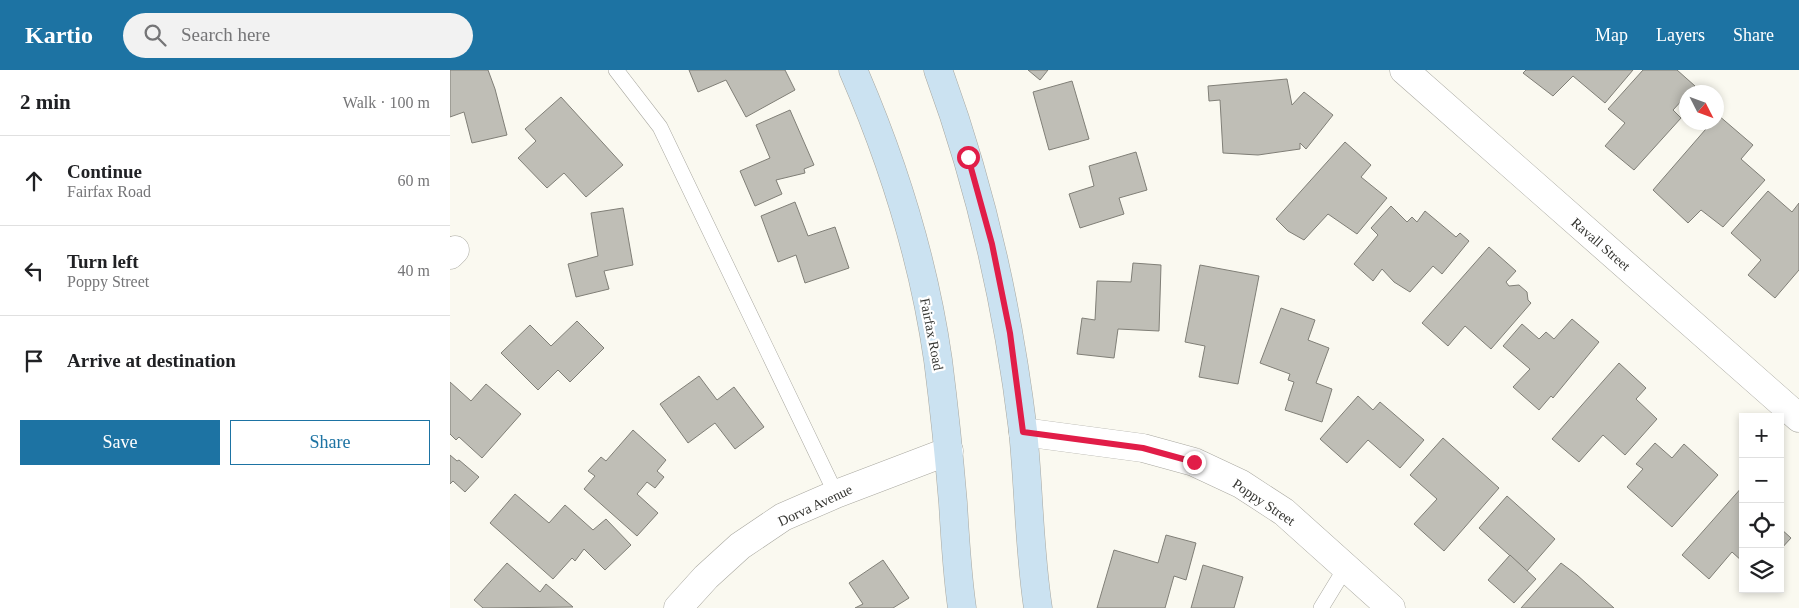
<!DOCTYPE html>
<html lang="en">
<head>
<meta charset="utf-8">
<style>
  :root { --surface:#fff; --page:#f2f2f2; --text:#202124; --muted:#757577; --line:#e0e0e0; --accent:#1d73a3 }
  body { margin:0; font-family:Georgia,serif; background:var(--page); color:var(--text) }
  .controls { position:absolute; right:15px; bottom:15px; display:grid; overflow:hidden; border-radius:0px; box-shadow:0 2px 8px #0003 }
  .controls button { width:45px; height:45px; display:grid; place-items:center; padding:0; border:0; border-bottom:1px solid var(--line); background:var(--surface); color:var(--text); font:25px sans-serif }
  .compass { position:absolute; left:1229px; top:15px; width:45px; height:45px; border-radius:50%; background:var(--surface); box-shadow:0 2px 8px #0003; rotate:132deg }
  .stop { position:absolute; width:15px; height:15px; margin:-11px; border:4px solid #e11d48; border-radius:50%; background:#fff }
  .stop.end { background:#e11d48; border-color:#fff; box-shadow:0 1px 5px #0008 }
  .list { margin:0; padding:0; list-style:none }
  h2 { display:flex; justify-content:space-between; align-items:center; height:65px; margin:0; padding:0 20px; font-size:21px }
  h2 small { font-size:16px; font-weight:400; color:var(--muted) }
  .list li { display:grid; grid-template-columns:32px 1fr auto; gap:15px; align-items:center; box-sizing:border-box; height:90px; padding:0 20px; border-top:1px solid var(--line) }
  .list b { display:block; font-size:19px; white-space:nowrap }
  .list p { margin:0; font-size:16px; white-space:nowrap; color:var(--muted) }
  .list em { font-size:16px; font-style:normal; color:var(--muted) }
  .actions { display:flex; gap:10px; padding:15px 20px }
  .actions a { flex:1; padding:11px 0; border:1px solid var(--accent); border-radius:0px; text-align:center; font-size:18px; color:var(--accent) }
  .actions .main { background:var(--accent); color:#fff }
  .icon { flex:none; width:28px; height:28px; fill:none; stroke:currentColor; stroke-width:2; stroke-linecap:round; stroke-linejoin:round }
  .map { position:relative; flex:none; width:1349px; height:538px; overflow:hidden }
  header { display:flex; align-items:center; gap:30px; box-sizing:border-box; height:70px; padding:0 25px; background:var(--accent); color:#fff }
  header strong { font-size:24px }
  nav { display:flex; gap:28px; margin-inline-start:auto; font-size:18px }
  .search { width:350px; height:45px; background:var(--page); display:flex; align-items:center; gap:12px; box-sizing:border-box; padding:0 18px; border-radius:28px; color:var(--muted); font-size:19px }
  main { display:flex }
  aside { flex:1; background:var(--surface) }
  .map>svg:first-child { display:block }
  .building { fill:#bfbeb6; stroke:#807f77 }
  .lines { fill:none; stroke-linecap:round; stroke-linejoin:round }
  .lane-casing { stroke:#a9a8a0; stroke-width:16 }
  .street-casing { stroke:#a9a8a0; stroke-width:29 }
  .secondary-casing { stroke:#a9a8a0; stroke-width:29 }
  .lane { stroke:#fff; stroke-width:15 }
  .street { stroke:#fff; stroke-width:28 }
  .secondary { stroke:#cbe2f1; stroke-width:28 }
  .route { stroke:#e11d48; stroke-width:6 }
  .labels { text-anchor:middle; stroke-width:4.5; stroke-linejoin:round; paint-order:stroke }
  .street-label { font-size:14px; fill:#343430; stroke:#fff }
</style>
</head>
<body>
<header>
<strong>Kartio</strong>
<div class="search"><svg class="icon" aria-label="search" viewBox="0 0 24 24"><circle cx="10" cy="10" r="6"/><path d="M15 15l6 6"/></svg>Search here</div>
<nav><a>Map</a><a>Layers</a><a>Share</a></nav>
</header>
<main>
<aside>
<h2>2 min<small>Walk · 100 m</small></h2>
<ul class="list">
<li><svg class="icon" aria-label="ahead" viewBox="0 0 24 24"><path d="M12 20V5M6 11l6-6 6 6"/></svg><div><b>Continue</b><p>Fairfax Road</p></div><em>60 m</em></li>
<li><svg class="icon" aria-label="left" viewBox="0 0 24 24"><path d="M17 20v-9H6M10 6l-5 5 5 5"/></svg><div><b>Turn left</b><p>Poppy Street</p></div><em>40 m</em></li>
<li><svg class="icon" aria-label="arrive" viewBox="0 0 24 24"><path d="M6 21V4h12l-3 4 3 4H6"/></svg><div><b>Arrive at destination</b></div></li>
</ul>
<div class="actions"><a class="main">Save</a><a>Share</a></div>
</aside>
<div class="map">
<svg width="1349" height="538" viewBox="0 0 1349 538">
  <rect width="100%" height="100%" fill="#faf9f0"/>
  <g class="building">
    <path d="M 0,0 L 38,0 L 45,19 L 57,65 L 22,73 L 14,42 L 0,47 Z"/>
    <path d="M 239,0 L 335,0 L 345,20 L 296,47 L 276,10 L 248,22 Z"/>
    <path d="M 578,0 L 598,0 L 590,10 Z"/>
    <path d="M 1076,0 L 1183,0 L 1155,33 L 1123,6 L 1103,26 L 1073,3 Z"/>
    <path d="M 1193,0 L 1227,0 L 1245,16 L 1223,40 L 1231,48 L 1184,100 L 1155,76 L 1175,53 L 1158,39 Z"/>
    <path d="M 837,9 L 842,35 L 854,22 L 883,45 L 856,79 L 850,73 L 850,79 L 808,85 L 773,83 L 770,30 L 759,31 L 758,16 Z"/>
    <path d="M 622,11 L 639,69 L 599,80 L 583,22 Z"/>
    <path d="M 111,27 L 173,95 L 136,127 L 114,103 L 97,118 L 68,88 L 86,71 L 75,59 Z"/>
    <path d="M 340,40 L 364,95 L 354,99 L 355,103 L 326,110 L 332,124 L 305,136 L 290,101 L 320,88 L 306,55 Z"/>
    <path d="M 1268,45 L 1303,75 L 1291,89 L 1315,110 L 1273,157 L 1251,140 L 1238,153 L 1203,120 L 1262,52 L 1266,52 Z"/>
    <path d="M 895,72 L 921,95 L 911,107 L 937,128 L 907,164 L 878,144 L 854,170 L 838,161 L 826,149 Z"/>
    <path d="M 686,82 L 697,120 L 669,128 L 674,144 L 630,158 L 619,124 L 644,116 L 639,96 Z"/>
    <path d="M 1318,121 L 1342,142 L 1349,133 L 1349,200 L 1325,228 L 1298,205 L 1311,190 L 1281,163 Z"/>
    <path d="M 345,132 L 358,166 L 385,157 L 399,198 L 355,213 L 346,185 L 328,192 L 311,146 Z"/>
    <path d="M 941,136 L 957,152 L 962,147 L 967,152 L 975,141 L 1006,167 L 1010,163 L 1019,171 L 992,204 L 983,196 L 960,222 L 944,212 L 932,199 L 923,211 L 904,194 L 928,165 L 921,158 Z"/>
    <path d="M 173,138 L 183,195 L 154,201 L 159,219 L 126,227 L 118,194 L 148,186 L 141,143 Z"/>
    <path d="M 1039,177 L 1066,201 L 1056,212 L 1059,216 L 1069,215 L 1077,222 L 1078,230 L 1081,233 L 1041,279 L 1015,256 L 998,276 L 972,253 Z"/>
    <path d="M 683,193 L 711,195 L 709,261 L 668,259 L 664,288 L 627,284 L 632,248 L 645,250 L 647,211 L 681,212 Z"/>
    <path d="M 750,195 L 809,206 L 788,314 L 749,307 L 755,276 L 735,272 Z"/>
    <path d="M 831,238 L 865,250 L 858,270 L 879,278 L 866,313 L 882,319 L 872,352 L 835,340 L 844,312 L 838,310 L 840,304 L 810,293 Z"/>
    <path d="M 1122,249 L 1149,272 L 1103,328 L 1101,326 L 1089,340 L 1063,317 L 1080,299 L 1053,276 L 1072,254 L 1089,269 L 1096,262 L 1104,269 Z"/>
    <path d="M 127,251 L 154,278 L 120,312 L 108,300 L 88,320 L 51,283 L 80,255 L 101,276 Z"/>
    <path d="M 1169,293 L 1196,318 L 1186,329 L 1207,349 L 1175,385 L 1153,365 L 1129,392 L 1102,369 Z"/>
    <path d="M 249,306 L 267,330 L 284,317 L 314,357 L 285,379 L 265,353 L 238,373 L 210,334 Z"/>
    <path d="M 0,312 L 21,331 L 36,314 L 71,344 L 32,388 L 9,367 L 6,370 L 0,364 Z"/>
    <path d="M 908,326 L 923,340 L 930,332 L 974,370 L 950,398 L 918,370 L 897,393 L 870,369 Z"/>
    <path d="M 183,360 L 216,390 L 207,401 L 214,407 L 205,418 L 197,412 L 187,424 L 208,443 L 187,466 L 134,419 L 145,406 L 138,401 L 151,387 L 156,391 Z"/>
    <path d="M 993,368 L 1049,418 L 994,481 L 964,454 L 987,429 L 960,405 Z"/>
    <path d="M 1205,373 L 1222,388 L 1234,374 L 1268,405 L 1222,457 L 1177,417 L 1193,399 L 1186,394 Z"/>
    <path d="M 0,385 L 7,391 L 9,390 L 29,407 L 15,422 L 3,411 L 0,414 Z"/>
    <path d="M 1293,416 L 1293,492 L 1282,482 L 1259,509 L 1232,485 Z"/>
    <path d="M 65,424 L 99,453 L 115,435 L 143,460 L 156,449 L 181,475 L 155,500 L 134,479 L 125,491 L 122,488 L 103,509 L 40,453 Z"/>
    <path d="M 1057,426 L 1105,469 L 1077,501 L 1029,458 Z"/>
    <path d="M 1330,458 L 1341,468 L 1330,480 Z"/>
    <path d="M 716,465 L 746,473 L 736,510 L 724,506 L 715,538 L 647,538 L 664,480 L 708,493 Z"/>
    <path d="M 1060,485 L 1086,509 L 1064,533 L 1038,510 Z"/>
    <path d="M 433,490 L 459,528 L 443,538 L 405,538 L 413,534 L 399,513 Z"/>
    <path d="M 57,493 L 90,522 L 96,514 L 123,537 L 33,538 L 24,530 Z"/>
    <path d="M 1111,493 L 1127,505 L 1164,538 L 1071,538 Z"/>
    <path d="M 753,495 L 793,507 L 784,538 L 741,538 Z"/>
  </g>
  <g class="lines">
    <g class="lane-casing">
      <g id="lane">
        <path d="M 166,0 L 210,57 L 386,424"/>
        <path d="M 871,538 L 896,497"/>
      </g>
    </g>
    <g class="street-casing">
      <g id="street">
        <path d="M 954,0 L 1349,348"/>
        <path d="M 0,185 L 5,180"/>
        <path d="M 573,362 L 693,378 L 744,392 L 791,414 L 834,442 L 941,538"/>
        <path d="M 228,538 L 256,507 L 290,476 L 333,447 L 386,424 L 499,381"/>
      </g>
    </g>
    <g class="secondary-casing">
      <g id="secondary">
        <path d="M 403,0 C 442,90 474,192 488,290 C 494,337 499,385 503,433 C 505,468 507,503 512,538"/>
        <path d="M 488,0 C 531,117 558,237 573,361 C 579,420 579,479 588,538"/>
      </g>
    </g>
    <use href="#lane" class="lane"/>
    <use href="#street" class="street"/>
    <use href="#secondary" class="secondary"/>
  </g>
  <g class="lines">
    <path class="route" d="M 518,87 L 542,174 L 560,263 L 573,362 L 693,378 L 744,392"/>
  </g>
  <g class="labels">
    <g class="street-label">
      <text transform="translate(1151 174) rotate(41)" y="5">Ravall Street</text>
      <text transform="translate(482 264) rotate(79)" y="5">Fairfax Road</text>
      <text transform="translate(814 432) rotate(34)" y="5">Poppy Street</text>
      <text transform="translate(365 435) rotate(-25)" y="5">Dorva Avenue</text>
    </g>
  </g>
</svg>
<div class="controls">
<button>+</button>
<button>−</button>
<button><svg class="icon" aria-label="locate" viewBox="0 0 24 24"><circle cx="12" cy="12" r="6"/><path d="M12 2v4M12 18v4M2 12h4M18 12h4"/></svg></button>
<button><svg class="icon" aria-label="layers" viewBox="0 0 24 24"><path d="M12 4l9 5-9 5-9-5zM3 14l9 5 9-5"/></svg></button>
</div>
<svg class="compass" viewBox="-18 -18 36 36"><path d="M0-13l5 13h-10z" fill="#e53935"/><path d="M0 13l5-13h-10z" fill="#757577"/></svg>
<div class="stop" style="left:518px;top:87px"></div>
<div class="stop end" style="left:744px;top:392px"></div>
</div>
</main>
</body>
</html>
